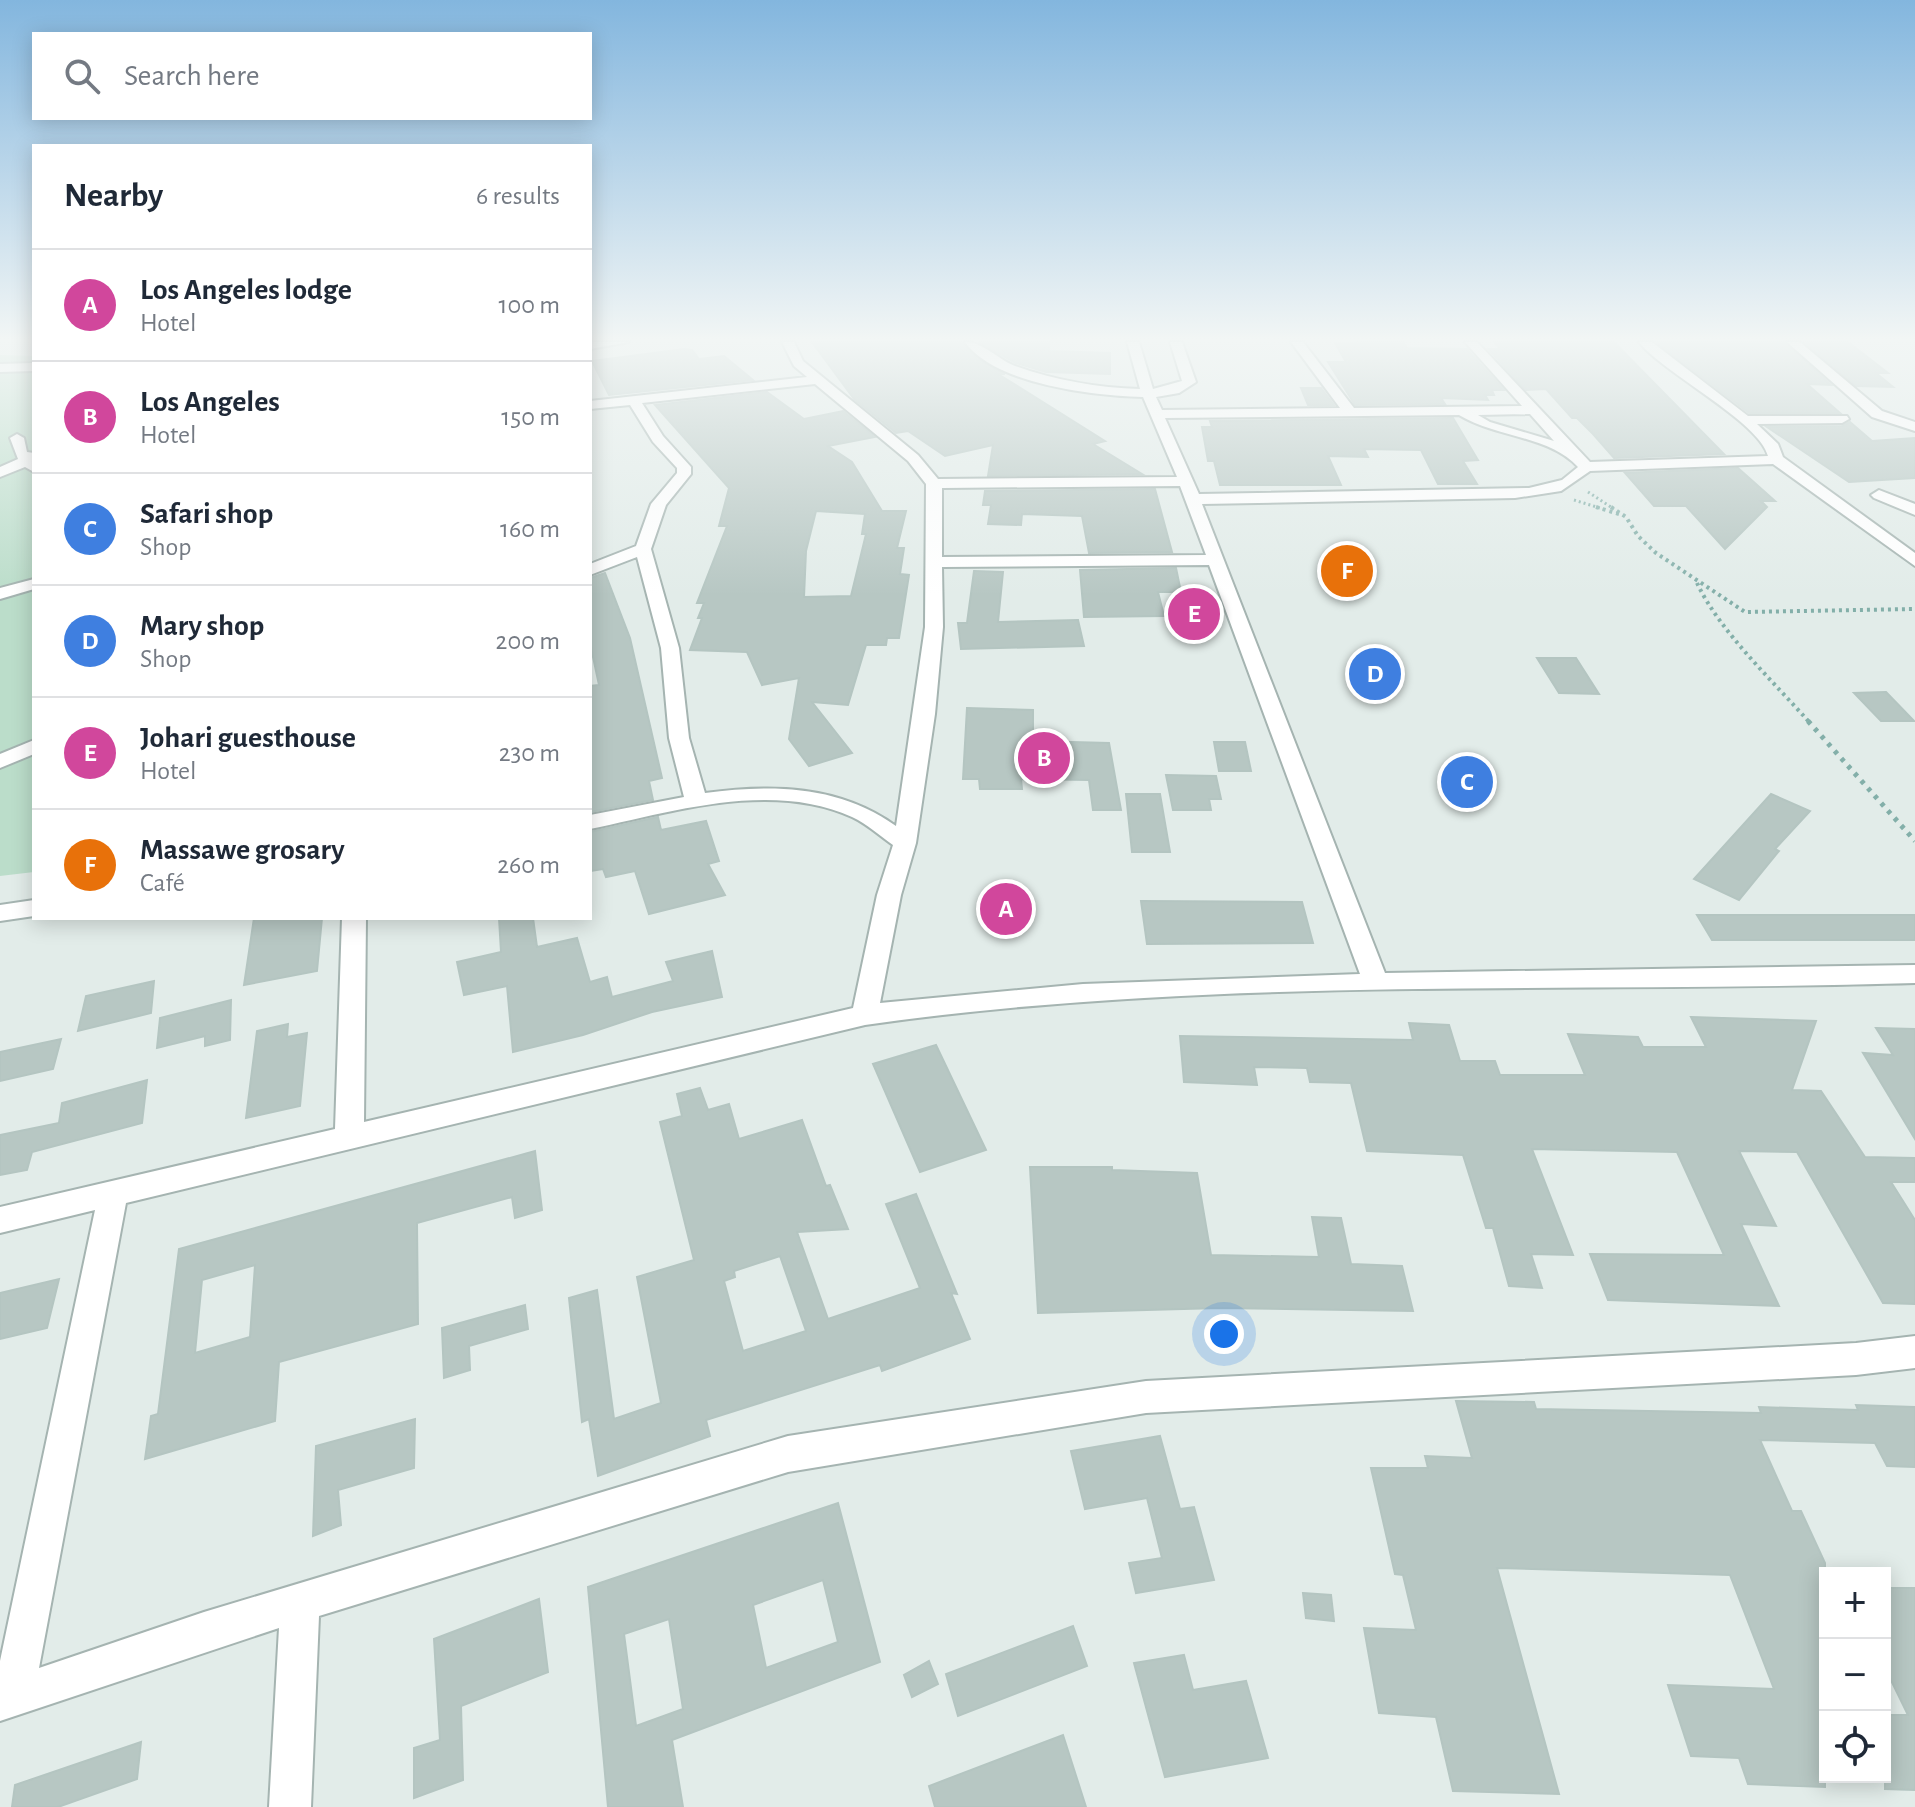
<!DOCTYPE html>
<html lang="en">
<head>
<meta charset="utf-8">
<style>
  :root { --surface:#fff; --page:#f6f6f7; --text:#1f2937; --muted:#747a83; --line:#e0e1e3; --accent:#b45309 }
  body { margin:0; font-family:"Alegreya Sans",sans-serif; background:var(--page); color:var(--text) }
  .controls { position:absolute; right:24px; bottom:24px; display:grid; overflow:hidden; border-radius:0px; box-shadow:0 4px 20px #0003 }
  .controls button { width:72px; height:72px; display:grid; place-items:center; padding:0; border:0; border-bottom:2px solid var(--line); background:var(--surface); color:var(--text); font:40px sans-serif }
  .you { position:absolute; left:1224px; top:1334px; width:28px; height:28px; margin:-20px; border:6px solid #fff; border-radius:50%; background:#1a73e8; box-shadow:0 0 0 12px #1a73e833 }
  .badge { display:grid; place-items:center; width:52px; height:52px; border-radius:50%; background:var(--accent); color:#fff; font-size:26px; font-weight:700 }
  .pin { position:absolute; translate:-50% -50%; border:4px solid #fff; box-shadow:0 2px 8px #0006 }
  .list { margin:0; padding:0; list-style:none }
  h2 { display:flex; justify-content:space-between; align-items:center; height:104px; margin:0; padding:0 32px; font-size:34px }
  h2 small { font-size:26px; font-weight:400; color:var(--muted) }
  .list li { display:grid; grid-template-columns:52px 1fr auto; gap:24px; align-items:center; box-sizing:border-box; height:112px; padding:0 32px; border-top:2px solid var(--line) }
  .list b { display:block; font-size:30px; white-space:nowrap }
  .list p { margin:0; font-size:26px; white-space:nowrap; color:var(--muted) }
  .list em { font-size:26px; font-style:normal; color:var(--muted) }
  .icon { flex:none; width:44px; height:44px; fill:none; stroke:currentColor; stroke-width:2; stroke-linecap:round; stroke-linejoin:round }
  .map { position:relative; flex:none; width:1915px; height:1807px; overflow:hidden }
  .search { position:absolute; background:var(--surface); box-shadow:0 4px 20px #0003; left:32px; top:32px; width:560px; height:88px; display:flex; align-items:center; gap:20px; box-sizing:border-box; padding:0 28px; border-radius:0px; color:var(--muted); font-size:30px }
  .panel { position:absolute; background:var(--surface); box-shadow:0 4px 20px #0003; left:32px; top:144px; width:560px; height:776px; border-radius:0px }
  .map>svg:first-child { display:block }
  .green { fill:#bbddca }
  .building { fill:#b7c7c3; stroke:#b4c5c1; stroke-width:2; fill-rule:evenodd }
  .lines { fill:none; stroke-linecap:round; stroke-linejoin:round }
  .minor-casing { stroke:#a5b4b1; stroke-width:4 }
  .path-far2 { stroke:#83afa9; stroke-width:3; stroke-dasharray:2 3; stroke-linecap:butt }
  .path-far1 { stroke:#83afa9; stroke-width:4; stroke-dasharray:3 4; stroke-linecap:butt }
  .path { stroke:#83afa9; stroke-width:5; stroke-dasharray:4 6; stroke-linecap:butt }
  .minor { fill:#fff; fill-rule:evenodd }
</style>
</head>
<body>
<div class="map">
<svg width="1915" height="1807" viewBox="0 0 1915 1807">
  <rect width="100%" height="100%" fill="#e2ece9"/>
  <path class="green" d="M 0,355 L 34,356 L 34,872 L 0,876 Z"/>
  <g class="building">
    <path d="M 812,342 L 962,342 L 977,359 L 1005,374 L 998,374 L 1105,441 L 1093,444 L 1142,474 L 988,476 L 993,445 L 945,456 L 908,431 L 896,433 L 854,399 Z"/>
    <path d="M 978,342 L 1049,342 L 1049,351 L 1110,353 L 1110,374 L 1046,372 L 1016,363 Z"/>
    <path d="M 1367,342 L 1403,342 L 1407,348 L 1467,349 L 1504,390 L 1492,390 L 1494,395 L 1485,395 L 1488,400 L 1441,398 L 1445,404 L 1355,405 L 1328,362 L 1346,362 L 1335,343 Z"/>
    <path d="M 1494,342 L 1614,342 L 1724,454 L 1614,458 L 1593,434 L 1577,418 L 1572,418 L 1546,389 L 1526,390 L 1488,349 L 1500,349 Z"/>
    <path d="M 1656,342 L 1784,342 L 1831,385 L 1807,384 L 1840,413 L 1749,413 Z"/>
    <path d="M 1804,342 L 1848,342 L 1888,373 L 1876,373 L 1893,387 L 1856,386 Z"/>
    <path d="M 684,349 L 692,350 L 699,359 L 724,356 L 753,380 L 609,395 L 592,361 Z"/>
    <path d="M 1301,388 L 1321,388 L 1334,405 L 1308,405 Z"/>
    <path d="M 767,392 L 804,419 L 843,411 L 875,437 L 828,446 L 852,462 L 882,511 L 906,511 L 897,548 L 904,548 L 900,574 L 909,575 L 899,638 L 887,638 L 886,645 L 866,645 L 848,705 L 812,702 L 852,753 L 809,766 L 789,739 L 799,678 L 762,685 L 747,652 L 690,650 L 702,618 L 698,618 L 704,603 L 697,603 L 727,526 L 719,526 L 729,488 L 655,405 ZM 816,511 L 865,514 L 862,534 L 866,534 L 851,596 L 804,597 L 806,551 Z"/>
    <path d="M 1453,418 L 1478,460 L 1463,461 L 1477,484 L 1438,484 L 1421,450 L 1364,449 L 1368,457 L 1328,456 L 1341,485 L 1220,485 L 1214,461 L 1208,461 L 1202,427 L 1212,427 L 1210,421 Z"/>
    <path d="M 1850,422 L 1872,441 L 1915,438 L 1915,478 L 1849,482 L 1767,427 L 1842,426 Z"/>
    <path d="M 1738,468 L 1775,501 L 1761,501 L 1767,507 L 1725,549 L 1686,506 L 1654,506 L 1625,473 Z"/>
    <path d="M 1155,489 L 1172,552 L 1089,553 L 1082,516 L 1022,514 L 1021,525 L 988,524 L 991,505 L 983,505 L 985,491 Z"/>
    <path d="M 1176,568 L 1181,592 L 1158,592 L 1164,616 L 1084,617 L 1080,570 Z"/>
    <path d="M 974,571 L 1003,572 L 998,622 L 1078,620 L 1084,646 L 961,649 L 958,623 L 967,623 Z"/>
    <path d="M 605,573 L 630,638 L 662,778 L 649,781 L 653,800 L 590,812 L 590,686 L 599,685 L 590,643 L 590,578 Z"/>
    <path d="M 1537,658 L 1576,658 L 1599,694 L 1559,693 Z"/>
    <path d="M 1886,692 L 1914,721 L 1881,721 L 1854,693 Z"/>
    <path d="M 967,708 L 1033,710 L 1033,741 L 1109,743 L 1121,810 L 1093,810 L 1089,780 L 1021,779 L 1022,789 L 980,789 L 979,779 L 963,779 Z"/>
    <path d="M 1214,742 L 1245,742 L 1251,771 L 1219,771 Z"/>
    <path d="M 1166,775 L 1216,776 L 1221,799 L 1209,799 L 1211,810 L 1173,810 Z"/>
    <path d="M 1126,794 L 1160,794 L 1170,852 L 1132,852 Z"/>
    <path d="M 1771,794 L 1810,811 L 1775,849 L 1779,851 L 1739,900 L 1694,879 Z"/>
    <path d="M 658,817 L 661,830 L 706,821 L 719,861 L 708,864 L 725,895 L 649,914 L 635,871 L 606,877 L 603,869 L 590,871 L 590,832 Z"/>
    <path d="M 1141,901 L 1302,902 L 1313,943 L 1147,944 Z"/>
    <path d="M 1697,915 L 1915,915 L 1915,940 L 1712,940 Z"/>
    <path d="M 254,918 L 322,918 L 317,971 L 244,985 Z"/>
    <path d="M 499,918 L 533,918 L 537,947 L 577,938 L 590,982 L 607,977 L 612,997 L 673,981 L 666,962 L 712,951 L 722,997 L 652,1012 L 583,1035 L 513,1052 L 507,986 L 464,995 L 457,962 L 501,952 Z"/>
    <path d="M 154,981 L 151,1013 L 78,1031 L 86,996 Z"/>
    <path d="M 231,1000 L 230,1040 L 205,1046 L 205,1036 L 157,1048 L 160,1018 Z"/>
    <path d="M 1691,1017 L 1816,1021 L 1792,1090 L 1821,1091 L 1865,1157 L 1915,1158 L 1915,1182 L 1891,1182 L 1915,1220 L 1915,1304 L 1883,1303 L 1797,1152 L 1739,1151 L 1776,1226 L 1741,1224 L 1779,1306 L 1608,1300 L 1590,1254 L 1724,1255 L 1677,1152 L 1532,1149 L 1573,1255 L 1531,1254 L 1542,1288 L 1509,1286 L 1493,1228 L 1486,1228 L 1463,1155 L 1367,1151 L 1351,1083 L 1310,1082 L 1307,1068 L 1254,1067 L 1257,1085 L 1184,1082 L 1180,1036 L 1413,1040 L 1409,1023 L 1449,1025 L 1460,1061 L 1495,1061 L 1500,1075 L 1585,1075 L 1568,1034 L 1638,1037 L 1643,1047 L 1706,1047 Z"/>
    <path d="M 288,1024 L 287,1037 L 307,1033 L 300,1106 L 246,1118 L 257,1031 Z"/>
    <path d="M 1876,1028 L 1915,1029 L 1915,1139 L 1863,1053 L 1893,1055 Z"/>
    <path d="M 61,1039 L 53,1069 L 0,1081 L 0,1052 Z"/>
    <path d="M 936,1045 L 986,1150 L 920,1172 L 873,1064 Z"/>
    <path d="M 147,1080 L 142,1123 L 32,1152 L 27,1170 L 0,1175 L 0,1135 L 59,1123 L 62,1103 Z"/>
    <path d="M 700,1088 L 708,1110 L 729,1104 L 739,1139 L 802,1120 L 826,1186 L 830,1185 L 848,1229 L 797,1232 L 828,1319 L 920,1288 L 886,1204 L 916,1194 L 957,1294 L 951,1293 L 970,1339 L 882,1371 L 880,1365 L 706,1420 L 710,1436 L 598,1476 L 589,1419 L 582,1422 L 569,1298 L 597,1290 L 614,1419 L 661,1403 L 637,1277 L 694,1260 L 660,1122 L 682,1116 L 677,1094 ZM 780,1256 L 806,1331 L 743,1351 L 724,1281 L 735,1277 L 734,1271 Z"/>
    <path d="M 535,1151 L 542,1210 L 515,1218 L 512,1197 L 417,1223 L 418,1324 L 279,1362 L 275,1421 L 145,1459 L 151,1416 L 158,1414 L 179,1249 ZM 255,1265 L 250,1337 L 195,1353 L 202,1280 Z"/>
    <path d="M 1030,1167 L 1112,1167 L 1112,1170 L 1197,1173 L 1211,1255 L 1319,1257 L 1312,1217 L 1341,1218 L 1351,1264 L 1402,1266 L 1413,1311 L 1220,1308 L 1038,1313 Z"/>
    <path d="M 59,1279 L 47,1328 L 0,1339 L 0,1293 Z"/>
    <path d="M 525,1305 L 528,1329 L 469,1346 L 470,1370 L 444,1378 L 442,1328 Z"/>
    <path d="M 1456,1401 L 1534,1402 L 1536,1409 L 1761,1413 L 1759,1407 L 1858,1410 L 1856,1405 L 1915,1407 L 1915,1467 L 1887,1466 L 1875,1443 L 1760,1440 L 1792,1511 L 1801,1511 L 1825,1563 L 1825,1787 L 1748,1784 L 1739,1758 L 1691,1756 L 1668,1685 L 1774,1689 L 1730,1575 L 1497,1568 L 1559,1794 L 1453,1791 L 1436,1717 L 1379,1713 L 1364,1628 L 1416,1630 L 1403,1575 L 1395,1574 L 1371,1468 L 1428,1468 L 1425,1456 L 1472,1458 Z"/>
    <path d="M 415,1419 L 414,1468 L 338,1490 L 341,1525 L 313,1536 L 316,1446 Z"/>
    <path d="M 1160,1436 L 1180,1509 L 1194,1507 L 1214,1580 L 1136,1593 L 1129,1563 L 1162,1558 L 1147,1498 L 1085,1509 L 1071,1451 Z"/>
    <path d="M 838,1503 L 880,1662 L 672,1740 L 683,1807 L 608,1807 L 588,1587 ZM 823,1580 L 838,1642 L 766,1668 L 753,1605 ZM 669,1619 L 683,1709 L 636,1726 L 624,1634 Z"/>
    <path d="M 1885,1588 L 1915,1588 L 1915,1790 L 1885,1789 L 1885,1715 L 1908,1715 L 1885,1668 Z"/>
    <path d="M 1303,1593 L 1331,1595 L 1334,1621 L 1306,1618 Z"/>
    <path d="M 539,1599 L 548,1672 L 461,1706 L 463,1780 L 414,1798 L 414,1748 L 440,1740 L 434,1639 Z"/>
    <path d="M 1073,1626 L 1087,1666 L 958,1716 L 946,1674 Z"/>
    <path d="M 1184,1655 L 1193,1690 L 1246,1681 L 1268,1758 L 1165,1777 L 1134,1663 Z"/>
    <path d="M 929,1661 L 938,1684 L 912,1697 L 904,1675 Z"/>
    <path d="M 1063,1735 L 1086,1807 L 935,1807 L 929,1786 Z"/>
    <path d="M 141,1742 L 137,1779 L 58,1807 L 12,1807 L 15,1785 Z"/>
  </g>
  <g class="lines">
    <g class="minor-casing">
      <g id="minor">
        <path d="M 590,342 L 629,342 L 590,349 Z"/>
        <path d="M 782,342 L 794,342 L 803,361 L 918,455 L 938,479 L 1177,477 L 1143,397 C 1094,396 994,384 965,342 C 984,342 997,359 1015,366 C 1054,380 1098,388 1140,389 L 1127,342 L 1139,342 L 1153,389 L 1182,381 L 1170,342 L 1182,342 L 1196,382 L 1179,393 L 1156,397 L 1162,410 L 1340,408 L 1291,342 L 1303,342 L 1354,408 L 1522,406 L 1465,342 L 1477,342 L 1590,462 L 1768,456 C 1759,421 1663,373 1639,342 L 1652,342 L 1748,416 L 1847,416 L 1849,419 L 1842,423 L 1757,424 L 1778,444 L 1783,457 L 1915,553 L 1915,566 L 1773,464 L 1590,471 L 1561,491 L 1515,498 L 1202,504 L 1385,973 L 1915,965 L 1915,983 C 1566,994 1212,975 865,1025 L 126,1203 L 39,1668 L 204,1612 L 788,1436 L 1146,1381 L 1856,1343 L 1915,1336 L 1915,1368 L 1856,1375 L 1146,1413 L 788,1472 L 319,1616 L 311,1807 L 269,1807 L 279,1628 L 0,1721 L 0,1661 L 95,1210 L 0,1233 L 0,1207 L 335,1129 L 342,918 L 366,918 L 364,1122 L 853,1008 L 877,895 L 893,845 C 880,836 867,824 852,817 C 772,780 671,812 590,829 L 590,815 L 684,797 L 669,738 L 661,648 L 637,557 L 590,575 L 590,564 L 636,546 L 651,504 L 677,473 L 677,468 L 653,442 L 630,405 L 590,409 L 590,401 L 807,377 L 794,366 ZM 815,384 L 908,461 L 926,484 L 925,627 L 896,826 C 839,785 772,784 705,793 L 689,738 L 679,648 L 651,549 L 666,505 L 691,474 L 691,467 L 663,436 L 642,403 ZM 1530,414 L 1554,441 L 1490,422 L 1478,415 ZM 1459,415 C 1495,437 1550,436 1578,467 L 1562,480 L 1529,488 L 1199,494 L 1165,418 ZM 1180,486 L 1206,555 L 942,557 L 942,488 ZM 1209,565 L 1360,974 L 1083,984 L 880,1003 L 901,895 L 916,843 L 935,714 L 943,627 L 942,567 Z"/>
        <path d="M 1787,342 L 1800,342 L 1882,411 L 1915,422 L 1915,431 L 1872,417 Z"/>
        <path d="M 34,363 L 34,371 L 0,372 L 0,364 Z"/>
        <path d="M 17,434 L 24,438 L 27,452 L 34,453 L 34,472 L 25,467 L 0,477 L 0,467 L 18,459 L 10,438 Z"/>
        <path d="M 1879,490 L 1915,504 L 1915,515 L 1874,498 L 1871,495 Z"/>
        <path d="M 34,579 L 34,589 L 0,599 L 0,588 Z"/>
        <path d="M 34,740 L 34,754 L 0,768 L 0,754 Z"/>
        <path d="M 34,900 L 34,916 L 0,921 L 0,905 Z"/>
      </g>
    </g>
    <g class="path-far2">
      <path d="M 1588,492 L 1614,509"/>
      <path d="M 1574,500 L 1603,509"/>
    </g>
    <g class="path-far1">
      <path d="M 1596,507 L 1622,515"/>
      <path d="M 1611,507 L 1626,517 L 1638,536 L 1656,553 L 1745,612 L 1915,609"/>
      <path d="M 1697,583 C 1720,632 1774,682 1810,723"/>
    </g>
    <path class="path" d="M 1808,721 L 1915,841"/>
    <use href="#minor" class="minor"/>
  </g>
  <linearGradient id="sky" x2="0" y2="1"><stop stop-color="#83b6de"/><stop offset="0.57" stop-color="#f2f6f5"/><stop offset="1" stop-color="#f2f6f5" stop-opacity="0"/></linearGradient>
  <rect width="1915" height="595" fill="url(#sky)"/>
</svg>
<div class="controls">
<button>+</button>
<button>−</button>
<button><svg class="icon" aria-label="locate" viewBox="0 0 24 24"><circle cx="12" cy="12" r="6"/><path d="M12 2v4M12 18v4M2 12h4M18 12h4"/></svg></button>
</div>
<div class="you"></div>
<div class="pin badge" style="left:1006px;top:909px;background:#d1479c">A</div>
<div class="pin badge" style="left:1044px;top:758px;background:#d1479c">B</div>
<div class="pin badge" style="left:1467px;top:782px;background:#3f7fe0">C</div>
<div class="pin badge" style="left:1375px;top:674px;background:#3f7fe0">D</div>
<div class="pin badge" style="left:1194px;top:614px;background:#d1479c">E</div>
<div class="pin badge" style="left:1347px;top:571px;background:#e8710a">F</div>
<div class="search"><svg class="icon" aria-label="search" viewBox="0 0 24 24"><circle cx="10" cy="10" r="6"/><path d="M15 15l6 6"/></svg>Search here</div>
<section class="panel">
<h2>Nearby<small>6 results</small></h2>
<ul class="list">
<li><span class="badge" style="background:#d1479c">A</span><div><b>Los Angeles lodge</b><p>Hotel</p></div><em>100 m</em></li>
<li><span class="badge" style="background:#d1479c">B</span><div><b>Los Angeles</b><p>Hotel</p></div><em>150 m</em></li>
<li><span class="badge" style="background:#3f7fe0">C</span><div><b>Safari shop</b><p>Shop</p></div><em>160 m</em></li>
<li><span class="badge" style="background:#3f7fe0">D</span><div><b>Mary shop</b><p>Shop</p></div><em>200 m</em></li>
<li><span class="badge" style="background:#d1479c">E</span><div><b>Johari guesthouse</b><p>Hotel</p></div><em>230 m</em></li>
<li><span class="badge" style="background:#e8710a">F</span><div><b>Massawe grosary</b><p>Café</p></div><em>260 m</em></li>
</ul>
</section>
</div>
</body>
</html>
